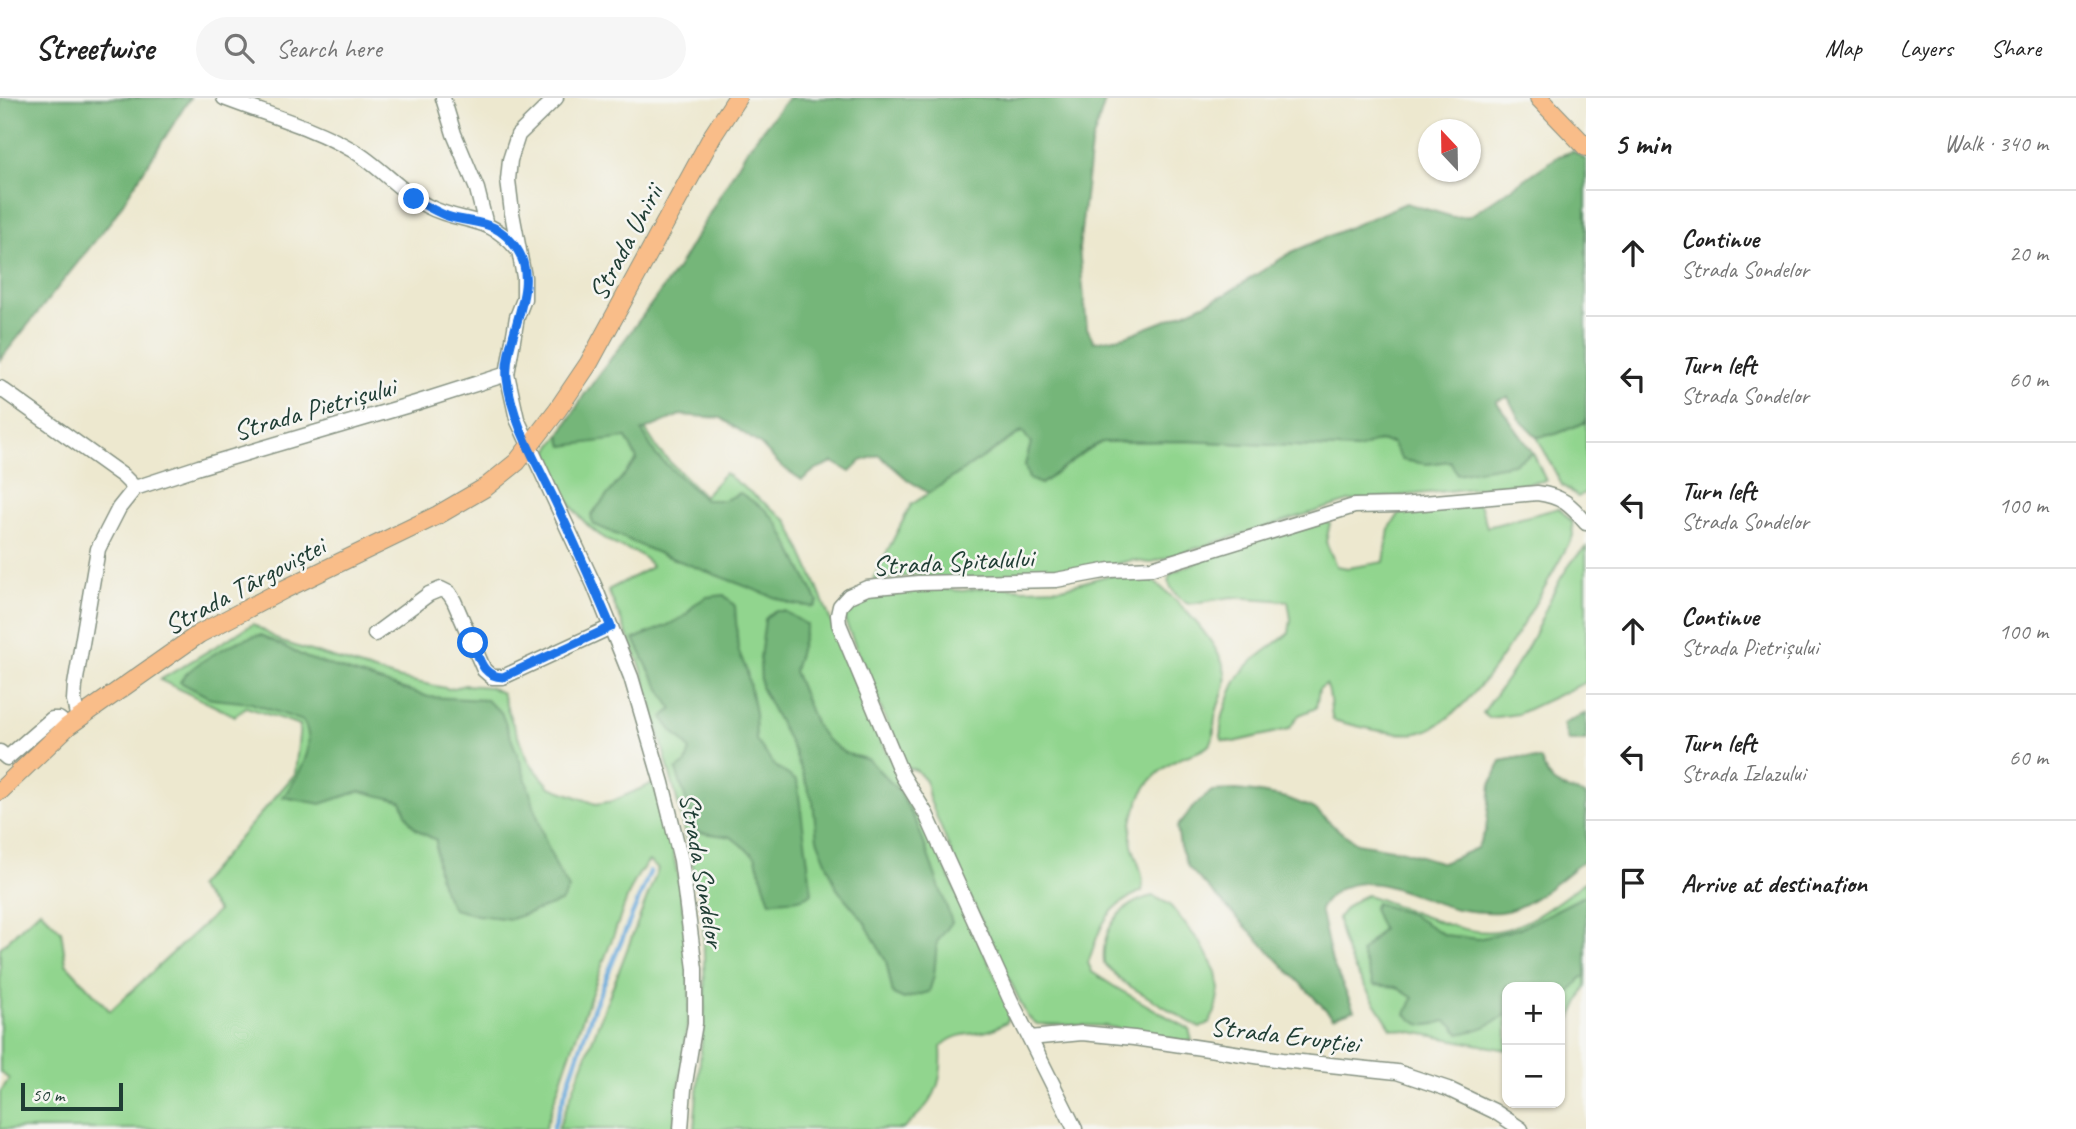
<!DOCTYPE html>
<html lang="en">
<head>
<meta charset="utf-8">
<style>
  :root { --surface:#fff; --page:#f6f6f6; --text:#222; --muted:#767676; --line:#e0e0e0 }
  body { margin:0; font-family:Caveat,sans-serif; background:var(--page); color:var(--text) }
  .controls { position:absolute; right:21px; bottom:21px; display:grid; overflow:hidden; border-radius:14px; box-shadow:0 2px 5px #0004 }
  .controls button { width:63px; height:63px; display:grid; place-items:center; padding:0; border:0; border-bottom:2px solid var(--line); background:var(--surface); color:var(--text); font:35px sans-serif }
  .compass { position:absolute; left:1418px; top:21px; width:63px; height:63px; border-radius:50%; background:var(--surface); box-shadow:0 2px 5px #0004; rotate:338deg }
  .scale { position:absolute; left:21px; bottom:18px; width:102px; box-sizing:border-box; padding-left:7px; border:4px solid #1f3d34; border-top:0; font-size:19px; line-height:24px; white-space:nowrap; color:#1f3d34; -webkit-text-stroke:5px #f6f6f2; paint-order:stroke }
  .stop { position:absolute; width:21px; height:21px; margin:-16px; border:5px solid #1a73e8; border-radius:50%; background:#fff }
  .stop.end { background:#1a73e8; border-color:#fff; box-shadow:0 2px 7px #0008 }
  .list { margin:0; padding:0; list-style:none }
  h2 { display:flex; justify-content:space-between; align-items:center; height:91px; margin:0; padding:0 28px; font-size:30px }
  h2 small { font-size:23px; font-weight:400; color:var(--muted) }
  .list li { display:grid; grid-template-columns:46px 1fr auto; gap:21px; align-items:center; box-sizing:border-box; height:126px; padding:0 28px; border-top:2px solid var(--line) }
  .list b { display:block; font-size:26px; white-space:nowrap }
  .list p { margin:0; font-size:23px; white-space:nowrap; color:var(--muted) }
  .list em { font-size:23px; font-style:normal; color:var(--muted) }
  .icon { flex:none; width:38px; height:38px; fill:none; stroke:currentColor; stroke-width:2; stroke-linecap:round; stroke-linejoin:round }
  .map { position:relative; flex:none; width:1586px; height:1031px; overflow:hidden }
  header { display:flex; align-items:center; gap:42px; box-sizing:border-box; height:98px; padding:0 35px; background:var(--surface); border-bottom:2px solid var(--line) }
  header strong { font-size:33px }
  nav { display:flex; gap:38px; margin-inline-start:auto; font-size:24px }
  .search { width:490px; height:63px; background:var(--page); display:flex; align-items:center; gap:18px; box-sizing:border-box; padding:0 24px; border-radius:38px; color:var(--muted); font-size:26px }
  main { display:flex }
  aside { flex:1; background:var(--surface) }
  .map>svg:first-child { display:block }
  .green { fill:#91d58e; stroke:#588961; stroke-width:2 }
  .forest { fill:#74b679; stroke:#4a7a56; stroke-width:2 }
  .lines { fill:none; stroke-linecap:round; stroke-linejoin:round }
  .stream { stroke:#66a9db; stroke-width:4.5 }
  .minor-casing { stroke:#869282; stroke-width:17 }
  .major-casing { stroke:#869282; stroke-width:20 }
  .minor { stroke:#fff; stroke-width:14 }
  .major { stroke:#f9bd89; stroke-width:18 }
  .route { stroke:#1a73e8; stroke-width:9 }
  .labels { text-anchor:middle; stroke-width:5; stroke-linejoin:round; paint-order:stroke }
  .street-label { font-size:28px; fill:#1f3d34; stroke:#f6f6f2 }
</style>
</head>
<body>
<header>
<strong>Streetwise</strong>
<div class="search"><svg class="icon" aria-label="search" viewBox="0 0 24 24"><circle cx="10" cy="10" r="6"/><path d="M15 15l6 6"/></svg>Search here</div>
<nav><a>Map</a><a>Layers</a><a>Share</a></nav>
</header>
<main>
<div class="map">
<svg width="1586" height="1031" viewBox="0 0 1586 1031">
  <rect width="100%" height="100%" fill="#f6f6f2"/>
  <filter id="ink" filterUnits="userSpaceOnUse"><feTurbulence type="fractalNoise" baseFrequency=".0143" numOctaves="2"/><feDisplacementMap in="SourceGraphic" scale="14" xChannelSelector="R" yChannelSelector="G"/><feConvolveMatrix kernelMatrix="1 2 1 2 8 2 1 2 1" color-interpolation-filters="sRGB"/></filter>
  <filter id="wash" filterUnits="userSpaceOnUse"><feTurbulence type="fractalNoise" baseFrequency=".00686" numOctaves="4" result="noise"/><feDisplacementMap in="SourceGraphic" scale="28" xChannelSelector="R" yChannelSelector="G"/><feGaussianBlur stdDeviation="1.57" result="paint"/><feColorMatrix in="noise" values="0 0 0 0 0 0 0 0 0 0 0 0 0 0 0 0 0 1.4 0 .05"/><feComposite in="paint" operator="in"/></filter>
  <g filter="url(#wash)">
    <rect width="100%" height="100%" fill="#ede8cf"/>
    <g class="green">
      <path d="M 1586,324 L 1586,394 L 1578,399 L 1562,387 L 1537,339 L 1556,336 Z"/>
      <path d="M 645,331 L 659,353 L 704,398 L 725,375 L 788,423 L 813,479 L 876,634 L 922,719 L 1004,897 L 1009,915 L 1007,924 C 1002,926 996,930 991,932 C 973,938 955,933 941,949 C 944,990 933,1005 903,1031 L 694,1031 L 705,906 L 703,811 L 680,713 L 641,569 L 608,492 L 652,469 C 643,454 631,454 616,447 C 577,427 559,394 548,353 L 560,337 L 563,348 L 626,339 Z"/>
      <path d="M 1023,333 L 1031,345 L 1025,367 L 1029,381 L 1041,386 L 1085,353 L 1102,344 L 1186,343 L 1358,351 L 1378,343 L 1392,345 L 1426,366 L 1450,363 L 1513,366 L 1533,355 L 1546,383 L 1349,403 L 1149,465 L 1132,462 L 1071,477 L 960,481 L 914,477 L 876,483 L 873,481 L 911,407 Z"/>
      <path d="M 1477,405 L 1481,409 L 1487,429 L 1559,410 L 1572,424 L 1573,438 C 1545,488 1477,624 1417,635 C 1395,638 1355,628 1333,622 C 1329,610 1332,596 1326,586 L 1319,591 L 1316,610 L 1299,617 L 1289,631 L 1234,644 L 1222,642 C 1216,627 1232,588 1242,574 C 1251,561 1276,546 1289,535 L 1291,521 L 1288,503 L 1232,499 L 1188,506 C 1178,500 1172,494 1168,483 L 1171,475 L 1226,452 L 1324,421 L 1330,425 L 1326,444 L 1336,468 L 1348,470 L 1384,464 L 1389,431 L 1404,409 Z"/>
      <path d="M 1586,449 L 1586,584 L 1518,616 L 1489,620 L 1483,615 C 1497,593 1514,573 1526,552 C 1547,516 1554,477 1586,449 Z"/>
      <path d="M 1133,475 C 1142,478 1150,480 1157,486 C 1179,503 1220,546 1225,574 C 1228,590 1217,605 1215,620 C 1213,629 1216,639 1210,646 C 1204,653 1194,655 1186,658 C 1167,665 1148,681 1140,700 C 1134,713 1130,727 1131,741 C 1133,759 1146,774 1142,793 C 1104,810 1101,828 1088,865 L 1092,874 L 1115,889 L 1189,931 L 1192,943 L 1183,943 L 1105,928 L 1037,926 L 1027,918 L 965,789 L 929,700 L 926,683 L 916,672 L 905,669 L 845,523 L 846,511 L 863,496 L 931,490 L 963,493 L 993,488 L 1023,491 L 1062,490 L 1106,478 Z"/>
      <path d="M 253,526 L 282,544 L 397,580 L 450,591 L 465,587 L 490,589 L 502,595 L 511,622 L 529,664 L 550,689 L 596,706 L 613,703 L 653,685 L 670,738 L 681,794 L 687,856 L 690,905 L 674,1031 L 558,1031 L 658,771 L 649,763 C 631,781 623,813 614,836 C 589,901 566,965 545,1031 L 0,1031 L 0,994 L 9,981 L 0,974 L 0,850 L 40,812 L 61,833 L 66,866 L 110,913 L 218,813 L 197,789 L 295,676 L 300,627 L 246,609 L 235,618 L 160,582 Z"/>
      <path d="M 1586,783 L 1586,888 L 1565,934 L 1560,937 L 1560,889 L 1507,889 L 1507,952 L 1391,930 C 1370,895 1342,861 1338,820 C 1346,808 1354,802 1367,797 C 1403,808 1461,839 1497,833 C 1530,828 1560,802 1586,783 Z"/>
      <path d="M 1153,798 L 1169,806 L 1202,847 L 1216,874 L 1219,891 L 1215,914 L 1209,925 L 1200,930 L 1123,884 L 1104,865 C 1101,831 1120,805 1153,798 Z"/>
    </g>
    <g class="forest">
      <path d="M 0,0 L 190,0 L 114,119 L 0,262 Z"/>
      <path d="M 788,0 L 1106,0 L 1091,47 L 1079,151 L 1087,230 L 1094,244 L 1126,238 L 1177,218 L 1224,197 L 1292,154 L 1406,105 L 1453,119 L 1470,118 L 1559,58 L 1573,53 L 1586,62 L 1586,324 L 1556,336 L 1537,339 L 1519,321 L 1508,299 L 1496,303 L 1533,355 L 1513,366 L 1457,376 L 1450,363 L 1426,366 L 1402,362 L 1392,345 L 1378,343 L 1358,351 L 1186,343 L 1102,344 L 1085,353 L 1041,386 L 1029,381 L 1025,367 L 1031,345 L 1022,333 L 929,395 L 908,382 L 879,357 L 861,363 L 850,374 L 833,364 L 816,371 L 802,382 L 781,368 L 761,347 L 721,320 L 680,317 L 642,333 L 656,357 L 705,402 L 725,402 L 740,395 L 766,412 L 779,427 L 818,504 L 814,509 L 792,506 L 653,453 L 593,426 L 591,417 L 637,361 L 626,340 L 563,348 L 560,337 L 584,297 L 677,171 L 748,50 Z"/>
      <path d="M 724,497 L 735,508 L 738,551 L 747,574 L 755,615 L 756,642 L 775,668 L 797,683 L 812,795 C 801,804 784,801 770,804 L 755,758 L 731,739 L 697,734 L 676,672 L 686,665 L 690,652 C 681,639 669,634 663,619 L 672,611 L 650,574 L 634,541 L 668,527 L 685,518 L 695,506 L 707,499 Z"/>
      <path d="M 774,513 L 784,513 L 807,527 L 794,573 L 816,627 L 826,641 L 845,655 L 869,662 L 899,693 L 917,726 L 952,824 L 937,844 L 934,878 L 929,894 L 904,901 L 893,896 L 886,863 L 864,823 L 837,791 L 817,741 L 813,704 L 795,655 L 761,589 L 760,560 L 765,521 Z"/>
      <path d="M 261,537 L 307,560 L 429,599 L 486,602 L 501,614 L 521,666 L 545,742 L 556,768 L 569,791 L 561,804 L 511,821 L 477,817 L 453,811 C 438,785 436,771 436,742 C 412,731 410,728 401,703 L 360,693 L 321,706 L 283,699 C 299,678 318,648 303,623 L 251,605 L 212,601 L 180,584 C 190,566 240,539 261,537 Z"/>
      <path d="M 1586,615 L 1586,643 L 1568,643 L 1563,626 Z"/>
      <path d="M 1521,659 L 1541,662 C 1551,691 1558,688 1586,697 L 1586,761 C 1563,778 1528,812 1500,814 C 1487,815 1469,813 1457,811 C 1412,801 1353,758 1320,811 L 1332,864 L 1354,912 L 1333,919 L 1188,769 L 1180,748 L 1177,729 L 1194,708 L 1212,693 L 1236,692 L 1254,694 L 1287,700 L 1315,711 L 1337,731 L 1357,745 L 1404,753 L 1443,765 L 1477,750 L 1486,732 L 1491,686 L 1501,663 Z"/>
      <path d="M 1586,797 L 1586,878 L 1581,880 L 1560,906 L 1560,889 L 1507,889 L 1507,916 C 1492,927 1478,933 1459,936 L 1454,928 L 1445,923 C 1427,929 1419,930 1406,916 L 1413,900 L 1396,889 L 1374,887 L 1361,855 L 1382,831 L 1373,811 L 1376,805 L 1410,816 L 1445,837 L 1478,841 L 1521,830 Z"/>
    </g>
    <g class="lines">
      <path class="stream" d="M 553,1031 L 594,909 L 650,774"/>
    </g>
  </g>
  <g filter="url(#ink)">
    <g class="lines">
      <g class="minor-casing">
        <g id="minor">
          <path d="M 224,0 C 268,17 313,29 354,53 C 380,68 400,94 427,108 C 463,127 487,115 517,151"/>
          <path d="M 443,0 L 454,36 L 477,91 L 486,127"/>
          <path d="M 556,0 L 518,37 L 510,62 L 508,82 L 512,115 L 524,179 L 524,201 L 517,219 L 507,276 L 517,321 L 594,487 L 631,579 L 662,685 L 681,762 L 695,871 L 695,925 L 684,991 L 681,1031"/>
          <path d="M 0,290 L 123,378 L 135,390"/>
          <path d="M 375,536 L 429,496 L 441,491 L 449,495 L 454,503 L 484,572 L 492,579 L 503,579 L 611,529"/>
          <path d="M 78,622 L 74,602 L 75,587 L 98,451 L 119,410 L 135,390 L 199,369 L 416,305 L 507,276"/>
          <path d="M 0,654 L 7,660 L 52,621 L 59,621 L 68,628"/>
          <path d="M 1030,940 L 1082,935 L 1134,940 L 1282,962 L 1397,974 L 1448,991 L 1494,1013 L 1521,1031"/>
          <path d="M 1075,1031 L 1010,901 L 926,716 L 902,677 L 839,526 L 838,517 L 840,508 L 849,498 L 867,490 L 918,485 L 1056,482 L 1110,472 L 1152,470 L 1354,408 L 1401,407 L 1537,395 C 1562,398 1571,407 1586,425"/>
        </g>
      </g>
      <g class="major-casing">
        <g id="major">
          <path d="M 1539,0 L 1586,49"/>
          <path d="M 0,693 L 68,628 L 199,536 L 285,491 L 438,417 L 486,389 L 517,364 L 558,311 L 589,265 L 713,37 L 737,0"/>
        </g>
      </g>
      <use href="#minor" class="minor"/>
      <use href="#major" class="major"/>
    </g>
  </g>
  <g class="lines" filter="url(#ink)">
    <path class="route" d="M 414,101 C 425,107 436,114 447,118 C 476,127 496,120 517,151 C 542,188 503,240 507,280 C 512,325 536,363 555,403 C 575,445 593,487 611,529 L 503,579 C 482,578 480,562 473,545"/>
  </g>
  <g class="labels">
    <g class="street-label">
      <text transform="translate(625 144) rotate(-62)" y="10">Strada Unirii</text>
      <text transform="translate(314 310) rotate(-16)" y="10">Strada Pietrișului</text>
      <text transform="translate(953 463) rotate(-3)" y="10">Strada Spitalului</text>
      <text transform="translate(244 487) rotate(-28)" y="10">Strada Târgoviștei</text>
      <text transform="translate(703 772) rotate(80)" y="10">Strada Sondelor</text>
      <text transform="translate(1285 936) rotate(7)" y="10">Strada Erupției</text>
    </g>
  </g>
</svg>
<div class="controls">
<button>+</button>
<button>−</button>
</div>
<svg class="compass" viewBox="-18 -18 36 36"><path d="M0-13l5 13h-10z" fill="#e53935"/><path d="M0 13l5-13h-10z" fill="#767676"/></svg>
<div class="scale">50 m</div>
<div class="stop" style="left:473px;top:545px"></div>
<div class="stop end" style="left:414px;top:101px"></div>
</div>
<aside>
<h2>5 min<small>Walk · 340 m</small></h2>
<ul class="list">
<li><svg class="icon" aria-label="ahead" viewBox="0 0 24 24"><path d="M12 20V5M6 11l6-6 6 6"/></svg><div><b>Continue</b><p>Strada Sondelor</p></div><em>20 m</em></li>
<li><svg class="icon" aria-label="left" viewBox="0 0 24 24"><path d="M17 20v-9H6M10 6l-5 5 5 5"/></svg><div><b>Turn left</b><p>Strada Sondelor</p></div><em>60 m</em></li>
<li><svg class="icon" aria-label="left" viewBox="0 0 24 24"><path d="M17 20v-9H6M10 6l-5 5 5 5"/></svg><div><b>Turn left</b><p>Strada Sondelor</p></div><em>100 m</em></li>
<li><svg class="icon" aria-label="ahead" viewBox="0 0 24 24"><path d="M12 20V5M6 11l6-6 6 6"/></svg><div><b>Continue</b><p>Strada Pietrișului</p></div><em>100 m</em></li>
<li><svg class="icon" aria-label="left" viewBox="0 0 24 24"><path d="M17 20v-9H6M10 6l-5 5 5 5"/></svg><div><b>Turn left</b><p>Strada Izlazului</p></div><em>60 m</em></li>
<li><svg class="icon" aria-label="arrive" viewBox="0 0 24 24"><path d="M6 21V4h12l-3 4 3 4H6"/></svg><div><b>Arrive at destination</b></div></li>
</ul>
</aside>
</main>
</body>
</html>
